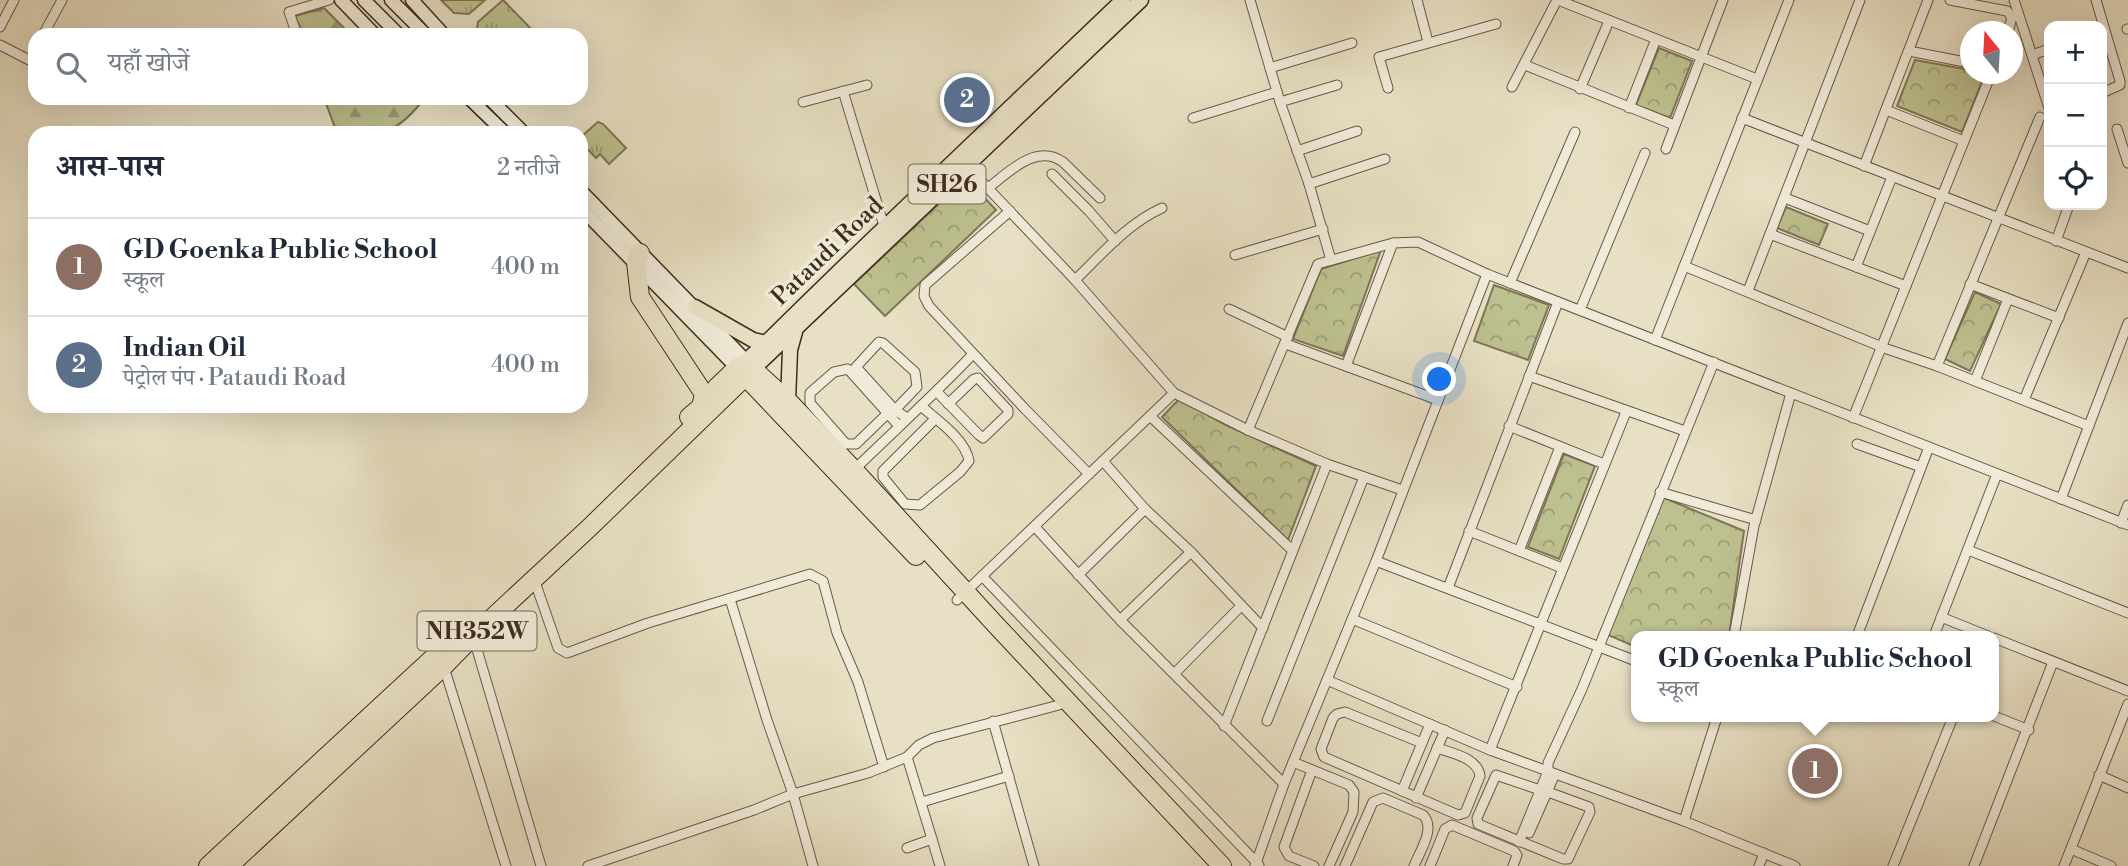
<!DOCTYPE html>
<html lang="hi">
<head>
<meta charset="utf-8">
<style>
  :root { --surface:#fff; --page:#f2f2f3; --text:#1f2937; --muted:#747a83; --line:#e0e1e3; --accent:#db2777 }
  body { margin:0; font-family:"Libre Bodoni","Noto Serif Devanagari",serif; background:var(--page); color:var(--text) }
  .controls { position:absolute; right:21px; top:21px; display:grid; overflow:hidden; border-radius:14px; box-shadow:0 7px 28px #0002 }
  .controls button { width:63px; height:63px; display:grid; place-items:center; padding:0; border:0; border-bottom:2px solid var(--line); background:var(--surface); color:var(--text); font:35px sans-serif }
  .compass { position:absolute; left:1960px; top:21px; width:63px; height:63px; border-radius:50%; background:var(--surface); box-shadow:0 7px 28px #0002; rotate:342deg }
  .you { position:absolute; left:1440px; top:380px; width:24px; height:24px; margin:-18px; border:5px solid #fff; border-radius:50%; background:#1a73e8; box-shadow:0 0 0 10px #1a73e833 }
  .badge { display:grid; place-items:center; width:46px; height:46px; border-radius:50%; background:var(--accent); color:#fff; font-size:23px; font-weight:700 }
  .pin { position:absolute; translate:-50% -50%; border:4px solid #fff; box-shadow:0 2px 7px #0006 }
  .popup { position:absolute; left:1631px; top:631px; width:368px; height:91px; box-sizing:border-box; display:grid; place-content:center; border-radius:14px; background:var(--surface); filter:drop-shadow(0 2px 5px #0005); font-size:23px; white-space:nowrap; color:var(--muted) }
  .popup b { font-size:26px; color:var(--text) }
  .popup::after { content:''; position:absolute; left:50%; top:100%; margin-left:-14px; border:14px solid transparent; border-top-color:var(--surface) }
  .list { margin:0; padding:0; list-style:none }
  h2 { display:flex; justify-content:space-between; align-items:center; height:91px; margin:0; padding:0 28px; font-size:30px }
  h2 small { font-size:23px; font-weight:400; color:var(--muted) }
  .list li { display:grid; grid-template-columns:46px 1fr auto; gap:21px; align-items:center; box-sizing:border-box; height:98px; padding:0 28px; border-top:2px solid var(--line) }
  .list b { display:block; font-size:26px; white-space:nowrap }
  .list p { margin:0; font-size:23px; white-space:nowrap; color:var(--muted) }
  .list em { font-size:23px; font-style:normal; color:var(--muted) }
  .icon { flex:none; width:38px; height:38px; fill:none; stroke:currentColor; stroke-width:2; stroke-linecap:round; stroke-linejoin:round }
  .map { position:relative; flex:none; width:2128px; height:866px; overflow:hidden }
  .search { position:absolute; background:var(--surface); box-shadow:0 7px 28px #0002; left:28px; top:28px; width:560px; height:77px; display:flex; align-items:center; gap:18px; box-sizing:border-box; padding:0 24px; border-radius:21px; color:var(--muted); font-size:26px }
  .panel { position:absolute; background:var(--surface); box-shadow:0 7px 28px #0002; left:28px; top:126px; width:560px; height:287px; border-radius:21px }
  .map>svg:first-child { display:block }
  .grass { fill:url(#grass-tufts); stroke:#7e7656; stroke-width:2 }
  .forest { fill:url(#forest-firs); stroke:#7e7656; stroke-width:2 }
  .park { fill:url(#park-crowns); stroke:#7e7656; stroke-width:2 }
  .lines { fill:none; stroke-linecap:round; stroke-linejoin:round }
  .street-casing { stroke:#695947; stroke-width:11 }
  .secondary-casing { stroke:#3f2c1d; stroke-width:15 }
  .primary-casing { stroke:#3f2c1d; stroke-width:17 }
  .highway-casing { stroke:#3f2c1d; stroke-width:20 }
  .street { stroke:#f0ebd9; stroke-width:9 }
  .secondary { stroke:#f0ebd9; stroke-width:12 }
  .primary { stroke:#e8e0c4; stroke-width:14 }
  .highway { stroke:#e8e0c4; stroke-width:18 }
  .labels { text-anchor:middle; stroke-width:7; stroke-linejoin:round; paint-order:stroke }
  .shield { fill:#f0ebd9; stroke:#746555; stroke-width:2 }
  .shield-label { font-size:23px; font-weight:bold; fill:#3f2c1d }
  .street-label { font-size:24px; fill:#3f2c1d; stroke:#f0ebd9 }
</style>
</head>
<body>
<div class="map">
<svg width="2128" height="866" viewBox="0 0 2128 866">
  <defs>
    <pattern id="grass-tufts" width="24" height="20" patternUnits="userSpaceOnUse" patternTransform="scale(1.75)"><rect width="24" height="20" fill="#bdc08f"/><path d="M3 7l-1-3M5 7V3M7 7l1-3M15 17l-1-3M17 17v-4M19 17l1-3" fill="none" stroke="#9b9c74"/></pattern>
    <pattern id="forest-firs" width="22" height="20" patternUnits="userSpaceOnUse" patternTransform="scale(1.75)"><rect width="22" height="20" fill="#bdc08f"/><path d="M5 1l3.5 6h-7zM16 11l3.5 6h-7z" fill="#9b9c74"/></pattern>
    <pattern id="park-crowns" width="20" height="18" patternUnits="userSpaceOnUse" patternTransform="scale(1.75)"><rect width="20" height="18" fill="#bdc08f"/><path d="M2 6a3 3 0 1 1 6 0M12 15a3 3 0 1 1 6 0" fill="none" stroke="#9b9c74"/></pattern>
  </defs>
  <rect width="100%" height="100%" fill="#e8e0c4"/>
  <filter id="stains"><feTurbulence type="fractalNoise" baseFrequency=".00286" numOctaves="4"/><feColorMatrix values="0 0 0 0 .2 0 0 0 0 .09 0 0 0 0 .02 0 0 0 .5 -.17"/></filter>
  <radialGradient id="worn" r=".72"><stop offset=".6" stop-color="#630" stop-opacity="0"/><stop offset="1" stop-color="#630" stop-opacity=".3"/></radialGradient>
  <g class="grass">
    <path d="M 441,0 L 485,0 L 469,14 L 454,13 Z"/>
    <path d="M 503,0 L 537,35 L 476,35 L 478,22 Z"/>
    <path d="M 598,122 L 603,124 L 626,148 L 609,164 L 600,154 L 596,158 L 582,143 L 582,136 Z"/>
  </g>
  <g class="forest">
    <path d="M 324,8 L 351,35 L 302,35 L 295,16 Z"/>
    <path d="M 324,98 L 412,98 L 419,105 C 391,139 377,133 337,133 Z"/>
  </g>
  <g class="park">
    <path d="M 1659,48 L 1692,61 L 1670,118 L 1636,105 Z"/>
    <path d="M 1915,60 L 1970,70 L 1970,74 L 1985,74 L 1962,132 L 1897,106 Z"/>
    <path d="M 966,178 L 996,210 L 885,316 L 854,284 Z"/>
    <path d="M 1786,207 L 1828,224 L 1819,245 L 1777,228 Z"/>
    <path d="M 1381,250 L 1343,356 L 1293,339 L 1321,269 Z"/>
    <path d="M 1494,285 L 1549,305 L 1528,360 L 1474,341 Z"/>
    <path d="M 1975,292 L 2001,304 L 1970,371 L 1945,359 Z"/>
    <path d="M 1179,399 L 1226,425 L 1316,466 L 1288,540 L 1162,417 Z"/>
    <path d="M 1564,454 L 1595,466 L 1559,559 L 1528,547 Z"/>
    <path d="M 1662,497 L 1744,531 L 1729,636 L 1636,636 L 1636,647 L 1606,634 Z"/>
  </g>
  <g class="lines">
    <g class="street-casing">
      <g id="street">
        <path d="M 1250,0 L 1280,102 L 1309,184 L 1331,260"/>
        <path d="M 1417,0 L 1428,42"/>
        <path d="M 1558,0 L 1757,79"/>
        <path d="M 1950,0 L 2007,11 L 2012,17 L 2008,32"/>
        <path d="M 2014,0 L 2049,108"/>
        <path d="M 2096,0 L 2120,81 L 2120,85 L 2102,93"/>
        <path d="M 0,27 L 14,0"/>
        <path d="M 2127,29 L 2128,29"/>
        <path d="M 43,35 L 62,0"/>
        <path d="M 297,35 L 289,12 L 329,0"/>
        <path d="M 0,45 L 35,63"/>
        <path d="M 1909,51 L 1970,63"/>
        <path d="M 2032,55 L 2049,49"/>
        <path d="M 1525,65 L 1674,125"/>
        <path d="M 1270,68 L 1352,43"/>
        <path d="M 1512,87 L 1557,0"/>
        <path d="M 1388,88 L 1379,57 L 1496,24"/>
        <path d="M 1580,89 L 1609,21"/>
        <path d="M 843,91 L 884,226"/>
        <path d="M 803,102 L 867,85"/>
        <path d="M 1280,102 L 1337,85"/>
        <path d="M 1629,108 L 1656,39"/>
        <path d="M 1886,110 L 1964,141"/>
        <path d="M 1193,118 L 1277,92"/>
        <path d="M 1742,118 L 2128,268"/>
        <path d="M 2117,129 L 2128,163"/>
        <path d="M 1666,149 L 1723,0"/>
        <path d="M 1297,151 L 1357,131"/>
        <path d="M 965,164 L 1075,280 L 1174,393 L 1248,430 L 1327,464 L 1402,490"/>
        <path d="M 1864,166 L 1928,0"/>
        <path d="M 1052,174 L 1089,211 L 1115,241"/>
        <path d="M 1309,184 L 1385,159"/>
        <path d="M 988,188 C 1009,172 1036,143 1063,162 L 1100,198"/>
        <path d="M 1785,198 L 1870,231"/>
        <path d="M 1010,211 L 925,285 L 924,296 L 929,306 L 1025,409 L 1089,474"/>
        <path d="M 1770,234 L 1906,286"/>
        <path d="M 2056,241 L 2069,205"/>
        <path d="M 1235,255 L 1323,229"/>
        <path d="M 1684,266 L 1882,347"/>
        <path d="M 1856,267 L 1892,177"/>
        <path d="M 1075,280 C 1102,254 1127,224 1162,208"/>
        <path d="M 1510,283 L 1575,132"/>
        <path d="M 1970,284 L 2059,318"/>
        <path d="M 1748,291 L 1860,0"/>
        <path d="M 1229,309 L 1288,337"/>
        <path d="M 1580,310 L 1645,153"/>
        <path d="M 1655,340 L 1789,0"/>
        <path d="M 1286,344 L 1438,400"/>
        <path d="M 1887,349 L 1937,366 L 2089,426"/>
        <path d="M 1346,366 L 1393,243 L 1418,242 L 1487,274 L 2128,525"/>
        <path d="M 1937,366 L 2040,117"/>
        <path d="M 1529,376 L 1685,431"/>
        <path d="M 1975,381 L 2008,299"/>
        <path d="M 937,392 L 979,435 L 983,438 L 1008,414 L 1008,410 L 978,378 L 974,379 L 948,404"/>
        <path d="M 2024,400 L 2086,252"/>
        <path d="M 921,406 C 937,420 966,440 969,461 L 960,472 L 920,505 L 905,504 L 883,477 L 883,471 L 935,419"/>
        <path d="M 895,410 L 917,387 L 915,372 L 883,343 L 879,342 L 856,367 L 895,410 L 907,418"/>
        <path d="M 887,414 L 856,444 L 846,444 L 810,403 L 810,393 L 834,372 L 848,369 L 899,426"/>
        <path d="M 1150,416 L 1292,550"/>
        <path d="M 1853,418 L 1991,74"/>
        <path d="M 1509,426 L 1604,464"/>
        <path d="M 1248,430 L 1318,264 L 1393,243"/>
        <path d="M 1857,444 L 1921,467"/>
        <path d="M 1103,461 L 1145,509 L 1191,552 L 1263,628"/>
        <path d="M 854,470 C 894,431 935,394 973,354"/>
        <path d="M 1660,492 L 1756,520"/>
        <path d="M 2061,499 L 2128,323"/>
        <path d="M 2121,523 L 2128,505"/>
        <path d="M 1035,527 L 1120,620 L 1284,784"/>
        <path d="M 1469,531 L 1562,568"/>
        <path d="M 1968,550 L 2128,613"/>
        <path d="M 1519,551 L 1560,447"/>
        <path d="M 1376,561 L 1636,661"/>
        <path d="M 1078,575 L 1145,509"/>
        <path d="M 982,576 L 1259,865"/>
        <path d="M 534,579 L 558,648 L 567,653 L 648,623 L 810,574 L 823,581 L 837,633 L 858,682 L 884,767"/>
        <path d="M 1448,588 L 1558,302"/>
        <path d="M 730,599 L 767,720 L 793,794 L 813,866"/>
        <path d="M 957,600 L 1174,393"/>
        <path d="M 1941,617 L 1988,636"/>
        <path d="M 1352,619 L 1517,687"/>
        <path d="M 1120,620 L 1191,552"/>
        <path d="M 473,636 L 541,866"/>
        <path d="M 1734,636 L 1754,526 L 1791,393"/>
        <path d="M 1857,636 L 1929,447"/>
        <path d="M 1934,636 L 1997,474"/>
        <path d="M 1994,638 L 2128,691"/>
        <path d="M 443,664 L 506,866"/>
        <path d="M 1175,673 L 1241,606"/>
        <path d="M 1327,680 L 1490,750 L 1684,821 L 1795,866"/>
        <path d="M 1994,716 L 2029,730"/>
        <path d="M 993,721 L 1034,866"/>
        <path d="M 1267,721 L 1364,477"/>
        <path d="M 1224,726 L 1327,464"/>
        <path d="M 1422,743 L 1345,712 L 1337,714 L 1333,718 L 1321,749 L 1324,757 L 1458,815 L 1465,813 L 1480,776 C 1478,758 1452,753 1437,748"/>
        <path d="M 1490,750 L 1626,412"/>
        <path d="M 907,757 L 932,839"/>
        <path d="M 1293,762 L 1349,785 L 1354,792 L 1353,812 L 1329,866"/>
        <path d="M 1312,770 L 1284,847 L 1289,856 L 1314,866"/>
        <path d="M 2099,775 L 2128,788"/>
        <path d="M 1540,790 L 1496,775 L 1477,818 L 1478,824 L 1563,859 L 1568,859 L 1590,812 L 1589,807 L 1548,792"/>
        <path d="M 1402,791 L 1430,724"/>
        <path d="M 1416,798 L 1445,730"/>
        <path d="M 922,802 L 1009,776"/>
        <path d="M 1684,821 L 1717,717"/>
        <path d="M 1529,833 L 1555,774"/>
        <path d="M 1519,842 L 1548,771 L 1548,763 L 1582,689 L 1714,362"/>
        <path d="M 907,848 L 932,839 L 940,866"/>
        <path d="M 2071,849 L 2111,866"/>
        <path d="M 588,866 L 754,810 L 793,794 L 868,773 L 907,757 L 919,745 L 933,738 L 1059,705"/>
        <path d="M 1255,866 L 1284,784 L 1376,561 L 1487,274"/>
        <path d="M 1345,866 L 1373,802 L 1383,798 L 1423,815 C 1436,828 1420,851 1414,866"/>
        <path d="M 1430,866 L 1445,829 L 1452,825 L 1514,851 L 1517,855 L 1513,866"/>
        <path d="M 1759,866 L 1764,853"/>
        <path d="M 1893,866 L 1953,717"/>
        <path d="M 1974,866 L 2053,662"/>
        <path d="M 2064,866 L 2128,704"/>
      </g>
    </g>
    <g class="secondary-casing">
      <g id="secondary">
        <path d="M 341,0 L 375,35"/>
        <path d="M 364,0 L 399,35"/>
        <path d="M 391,0 L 426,35"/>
        <path d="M 412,0 L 444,35"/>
        <path d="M 469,98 L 505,133"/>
        <path d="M 489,98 L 524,133"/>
        <path d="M 581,191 L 753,368"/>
        <path d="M 581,208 L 742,373"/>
      </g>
    </g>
    <g class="primary-casing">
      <g id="primary">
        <path d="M 695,307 L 753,340 L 766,343"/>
        <path d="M 746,361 L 766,343 C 883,227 1004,114 1123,0"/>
        <path d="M 753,369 L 1141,0"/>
        <path d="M 788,401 L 790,350 L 795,332"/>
      </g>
    </g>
    <g class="highway-casing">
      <g id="highway">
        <path d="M 640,253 L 636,262 L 640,297 L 704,394 L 701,407 L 689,417"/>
        <path d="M 745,376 L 916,556"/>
        <path d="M 716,388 L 739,366"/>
        <path d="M 208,866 L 462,631"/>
        <path d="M 229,866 L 444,666 L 476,633 L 589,528 L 753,369 L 788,401 L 854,470 L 995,624 L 1222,866"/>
      </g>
    </g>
    <use href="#street" class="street"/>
    <use href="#secondary" class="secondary"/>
    <use href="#primary" class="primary"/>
    <use href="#highway" class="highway"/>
  </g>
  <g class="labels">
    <g class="shield">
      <rect x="908.5" y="164.5" width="77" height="39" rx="5"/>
      <rect x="417.5" y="611.5" width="119" height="39" rx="5"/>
    </g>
    <g class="shield-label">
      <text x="947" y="192">SH26</text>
      <text x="477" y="639">NH352W</text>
    </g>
    <g class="street-label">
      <text transform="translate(827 251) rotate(-44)" y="8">Pataudi Road</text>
    </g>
  </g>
  <rect width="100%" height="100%" filter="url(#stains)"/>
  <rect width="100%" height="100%" fill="url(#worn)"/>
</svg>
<div class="controls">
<button>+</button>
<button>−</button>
<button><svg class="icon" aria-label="locate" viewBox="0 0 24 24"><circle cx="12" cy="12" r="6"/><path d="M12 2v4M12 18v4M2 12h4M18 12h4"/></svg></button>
</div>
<svg class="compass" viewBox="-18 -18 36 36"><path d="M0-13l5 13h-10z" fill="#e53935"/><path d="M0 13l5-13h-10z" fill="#747a83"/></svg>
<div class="you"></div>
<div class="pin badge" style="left:1815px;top:771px;background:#8d6e63">1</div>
<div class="popup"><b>GD Goenka Public School</b>स्कूल</div>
<div class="pin badge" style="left:967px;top:100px;background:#5c6f8a">2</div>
<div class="search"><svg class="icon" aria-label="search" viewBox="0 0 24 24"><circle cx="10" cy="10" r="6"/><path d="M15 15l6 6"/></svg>यहाँ खोजें</div>
<section class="panel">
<h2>आस-पास<small>2 नतीजे</small></h2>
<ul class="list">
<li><span class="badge" style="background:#8d6e63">1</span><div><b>GD Goenka Public School</b><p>स्कूल</p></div><em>400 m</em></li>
<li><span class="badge" style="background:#5c6f8a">2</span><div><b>Indian Oil</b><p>पेट्रोल पंप · Pataudi Road</p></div><em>400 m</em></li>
</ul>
</section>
</div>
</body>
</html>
